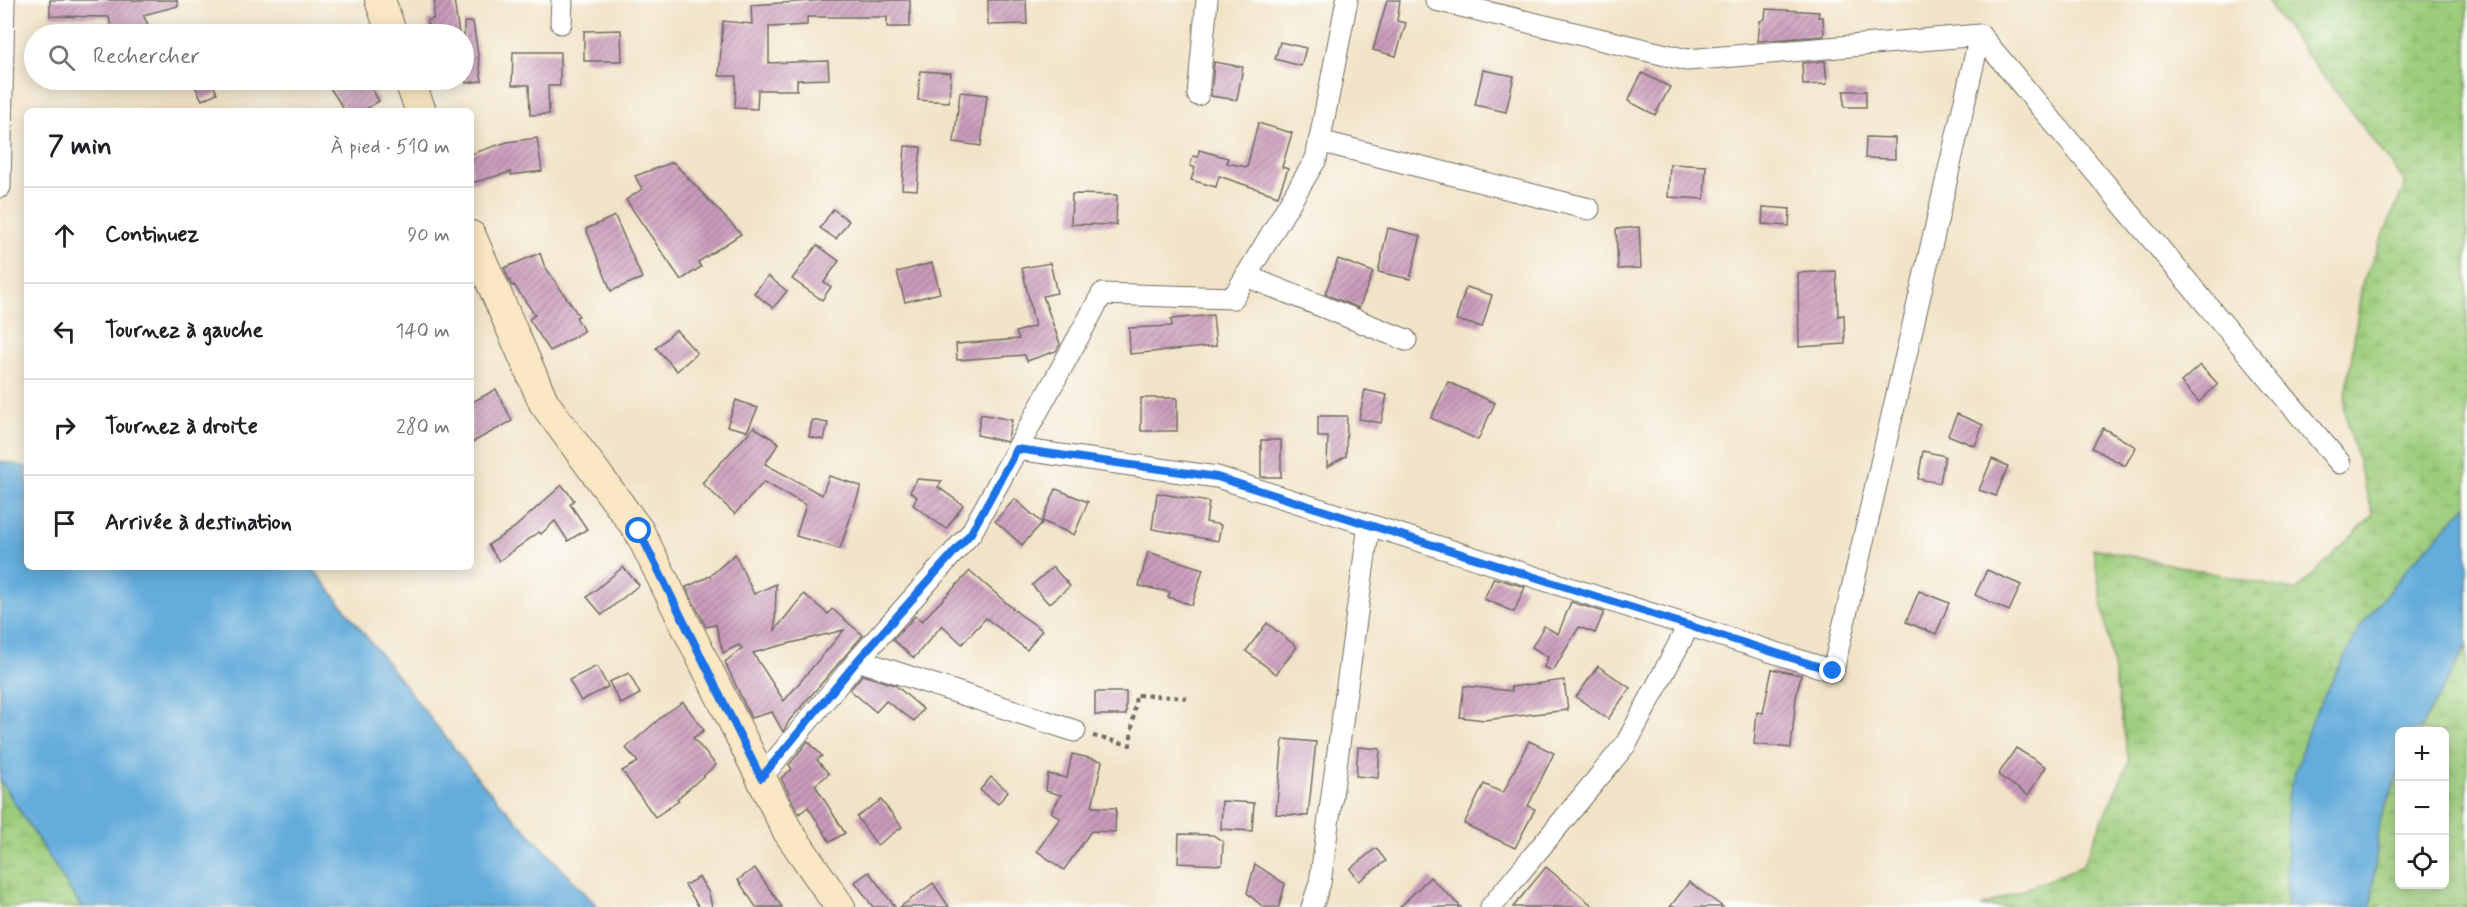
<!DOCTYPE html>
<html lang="fr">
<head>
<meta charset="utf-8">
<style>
  :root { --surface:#fff; --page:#f6f6f6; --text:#202124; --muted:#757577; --line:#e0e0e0 }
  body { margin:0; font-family:Mynerve,sans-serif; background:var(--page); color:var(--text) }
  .controls { position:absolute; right:18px; bottom:18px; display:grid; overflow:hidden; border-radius:9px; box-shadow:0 3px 15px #0003 }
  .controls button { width:54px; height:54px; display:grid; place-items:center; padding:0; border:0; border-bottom:2px solid var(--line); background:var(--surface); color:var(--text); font:30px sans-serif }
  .stop { position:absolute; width:18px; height:18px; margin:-14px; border:4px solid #1a73e8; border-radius:50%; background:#fff }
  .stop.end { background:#1a73e8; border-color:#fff; box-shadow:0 2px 6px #0008 }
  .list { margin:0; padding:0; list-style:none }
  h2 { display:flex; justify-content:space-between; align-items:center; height:78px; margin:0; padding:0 24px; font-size:26px }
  h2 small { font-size:20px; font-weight:400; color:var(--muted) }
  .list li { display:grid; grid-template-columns:39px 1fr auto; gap:18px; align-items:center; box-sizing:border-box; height:96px; padding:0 24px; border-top:2px solid var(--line) }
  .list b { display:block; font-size:22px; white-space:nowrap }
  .list em { font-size:20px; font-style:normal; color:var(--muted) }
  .icon { flex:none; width:33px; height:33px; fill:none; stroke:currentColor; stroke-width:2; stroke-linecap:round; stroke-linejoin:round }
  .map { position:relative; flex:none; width:2467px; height:907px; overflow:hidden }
  .search { position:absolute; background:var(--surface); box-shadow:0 3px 15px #0003; left:24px; top:24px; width:450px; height:66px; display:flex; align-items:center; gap:15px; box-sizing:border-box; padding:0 21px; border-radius:33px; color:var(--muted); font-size:22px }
  .panel { position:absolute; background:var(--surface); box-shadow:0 3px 15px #0003; left:24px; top:108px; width:450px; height:462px; border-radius:9px }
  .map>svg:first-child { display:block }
  .wetland { fill:url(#wetland-marsh); stroke:#647c54; stroke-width:1.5 }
  .water { fill:#64acdb; stroke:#486c83; stroke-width:1.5 }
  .building { fill:url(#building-hatch); fill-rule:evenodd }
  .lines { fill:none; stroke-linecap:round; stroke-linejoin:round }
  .street-casing { stroke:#706b62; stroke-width:23 }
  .secondary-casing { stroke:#706b62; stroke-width:32 }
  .path { stroke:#706b62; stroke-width:4; stroke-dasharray:4.5 4.5; stroke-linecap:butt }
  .street { stroke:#fff; stroke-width:21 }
  .secondary { stroke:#fae7c3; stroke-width:30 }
  .route { stroke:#1a73e8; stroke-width:8 }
</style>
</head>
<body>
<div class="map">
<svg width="2467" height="907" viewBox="0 0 2467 907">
  <defs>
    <pattern id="wetland-marsh" width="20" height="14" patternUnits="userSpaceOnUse" patternTransform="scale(1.5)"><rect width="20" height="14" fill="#9dcd7c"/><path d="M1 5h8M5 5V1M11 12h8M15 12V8" fill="none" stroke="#87b06b"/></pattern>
    <pattern id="building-hatch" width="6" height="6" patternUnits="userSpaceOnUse" patternTransform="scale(1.5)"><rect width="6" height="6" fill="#ca9bbb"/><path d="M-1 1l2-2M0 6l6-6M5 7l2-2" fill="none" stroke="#a47f98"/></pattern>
  </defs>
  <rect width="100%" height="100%" fill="#fdfcf7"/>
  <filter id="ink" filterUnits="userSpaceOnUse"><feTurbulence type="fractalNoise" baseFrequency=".0167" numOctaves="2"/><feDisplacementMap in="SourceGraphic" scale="12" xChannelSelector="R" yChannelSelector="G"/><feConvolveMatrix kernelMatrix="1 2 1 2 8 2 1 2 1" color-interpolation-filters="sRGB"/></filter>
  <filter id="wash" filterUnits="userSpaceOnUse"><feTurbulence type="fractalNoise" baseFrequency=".008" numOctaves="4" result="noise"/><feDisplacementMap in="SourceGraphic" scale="24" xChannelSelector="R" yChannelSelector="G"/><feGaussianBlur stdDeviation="1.35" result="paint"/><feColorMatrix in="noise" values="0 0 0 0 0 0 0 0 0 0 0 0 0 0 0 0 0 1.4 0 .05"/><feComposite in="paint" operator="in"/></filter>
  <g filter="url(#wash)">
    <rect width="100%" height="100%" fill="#f1e3c7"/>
    <g class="wetland">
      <path d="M 2268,0 L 2467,0 L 2467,505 L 2411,564 L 2287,798 L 2287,907 L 1981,907 L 2082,866 L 2129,761 L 2093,548 L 2296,591 L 2373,515 L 2344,410 L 2362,284 L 2406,183 L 2275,13 Z"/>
      <path d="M 2467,645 L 2467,907 L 2371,907 L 2380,819 L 2399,774 L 2400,884 L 2444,884 L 2444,732 L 2419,731 Z"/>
      <path d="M 0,780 L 81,907 L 0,907 Z"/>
    </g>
    <g class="water">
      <path d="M 0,461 L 27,467 L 27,567 L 312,567 L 479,780 L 598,907 L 81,907 L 0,780 Z"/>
      <path d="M 2467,505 L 2467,645 L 2419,731 L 2400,732 L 2399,774 L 2380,819 L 2371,907 L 2287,907 L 2287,798 L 2311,721 L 2360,627 L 2411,564 Z"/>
    </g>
    <g id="blocks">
      <g class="building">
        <path d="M 50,0 L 177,0 L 178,6 L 143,15 L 153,34 L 112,34 L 109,17 L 50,16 Z"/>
        <path d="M 435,0 L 454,0 L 459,34 L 429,34 L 427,20 L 433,19 Z"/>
        <path d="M 827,0 L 910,0 L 910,27 L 887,27 L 887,17 L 807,17 L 807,25 L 769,27 L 769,63 L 828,61 L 829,79 L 797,80 L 797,90 L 758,90 L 757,109 L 735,108 L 736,76 L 719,76 L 723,21 L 752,24 L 751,5 Z"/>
        <path d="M 988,0 L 1026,0 L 1027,24 L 988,25 Z"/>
        <path d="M 1387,0 L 1400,0 L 1397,21 L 1406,23 L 1396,56 L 1373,50 Z"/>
        <path d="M 1766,9 L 1819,12 L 1818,17 L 1823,17 L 1824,36 L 1758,41 L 1760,21 L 1765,19 Z"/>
        <path d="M 464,22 L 473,22 L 482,81 L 466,83 L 464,77 Z"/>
        <path d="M 621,30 L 622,61 L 584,61 L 584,31 Z"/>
        <path d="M 1280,42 L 1306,48 L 1301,66 L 1275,59 Z"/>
        <path d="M 513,52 L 560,52 L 560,86 L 548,86 L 549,114 L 530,115 L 529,85 L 512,85 Z"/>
        <path d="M 1825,61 L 1827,84 L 1803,85 L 1802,63 Z"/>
        <path d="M 1214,62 L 1243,67 L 1237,100 L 1211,96 Z"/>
        <path d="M 1483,70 L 1514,76 L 1506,112 L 1475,105 Z"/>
        <path d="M 920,71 L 951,73 L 949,102 L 918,100 Z"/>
        <path d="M 1642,73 L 1670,87 L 1655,115 L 1628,101 Z"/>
        <path d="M 192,80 L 210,80 L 217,93 L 202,100 Z"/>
        <path d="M 325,80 L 366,80 L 379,101 L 363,111 L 345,111 Z"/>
        <rect x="1844" y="91" width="22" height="16"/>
        <path d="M 960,92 L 987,95 L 981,146 L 954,142 Z"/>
        <path d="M 1258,123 L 1292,133 L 1282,167 L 1288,169 L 1278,196 L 1219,176 L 1216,187 L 1191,180 L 1195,168 L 1190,166 L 1193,156 L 1198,157 L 1199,150 L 1228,158 L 1227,163 L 1247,167 Z"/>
        <path d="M 1866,137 L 1895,138 L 1895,159 L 1865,158 Z"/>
        <path d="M 537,138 L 542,171 L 511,175 L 511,172 L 471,183 L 471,154 L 507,142 Z"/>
        <path d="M 905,146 L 921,147 L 917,190 L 902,189 Z"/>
        <path d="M 673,162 L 741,234 L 698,262 L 701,267 L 681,280 L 626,200 L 642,189 L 635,176 Z"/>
        <path d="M 1670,164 L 1706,166 L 1704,199 L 1668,197 Z"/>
        <path d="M 1072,194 L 1117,195 L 1116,225 L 1071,224 Z"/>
        <path d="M 1763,207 L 1790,209 L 1789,226 L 1762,224 Z"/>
        <path d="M 833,209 L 849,221 L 836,239 L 820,228 Z"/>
        <path d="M 615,216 L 642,278 L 611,291 L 586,229 Z"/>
        <path d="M 1639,227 L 1641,268 L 1618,269 L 1616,229 Z"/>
        <path d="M 1388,228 L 1421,236 L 1410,279 L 1378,272 Z"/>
        <path d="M 817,245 L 839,261 L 824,282 L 831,287 L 822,300 L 792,279 Z"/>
        <path d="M 540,253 L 544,265 L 579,316 L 576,317 L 584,331 L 550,351 L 529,319 L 535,315 L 514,285 L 512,286 L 504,268 Z"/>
        <path d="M 1338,259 L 1373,272 L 1359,308 L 1325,294 Z"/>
        <path d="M 932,263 L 940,293 L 905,302 L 897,272 Z"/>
        <path d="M 1050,263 L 1057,293 L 1043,296 L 1060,344 L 1056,351 L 1027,361 L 1025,355 L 957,360 L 956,344 L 1019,339 L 1016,332 L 1035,326 L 1022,268 Z"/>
        <path d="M 1836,271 L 1838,316 L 1844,315 L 1845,344 L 1799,347 L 1798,273 Z"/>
        <path d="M 768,276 L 787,291 L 773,308 L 754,293 Z"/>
        <path d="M 1466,287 L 1492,295 L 1482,327 L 1456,320 Z"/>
        <path d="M 1213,315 L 1216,346 L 1130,354 L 1129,328 L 1172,326 L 1171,319 Z"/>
        <path d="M 676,330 L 697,353 L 677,371 L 656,348 Z"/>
        <path d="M 2200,365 L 2218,384 L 2199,402 L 2181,382 Z"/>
        <path d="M 1448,382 L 1495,403 L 1478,440 L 1431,418 Z"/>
        <path d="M 496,389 L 512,421 L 471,443 L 471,403 Z"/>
        <path d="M 1365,390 L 1387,395 L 1381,423 L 1359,419 Z"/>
        <rect x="1141" y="398" width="36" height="33"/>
        <path d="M 736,400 L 758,408 L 747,431 L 727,426 Z"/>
        <path d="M 981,414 L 1012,420 L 1007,442 L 977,435 Z"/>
        <path d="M 1957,414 L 1983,425 L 1975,446 L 1948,435 Z"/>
        <path d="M 1318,416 L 1347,416 L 1346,456 L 1327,467 L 1328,437 L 1318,437 Z"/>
        <path d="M 812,420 L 828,423 L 824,440 L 809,437 Z"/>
        <path d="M 754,427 L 779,443 L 765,464 L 822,495 L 829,476 L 861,486 L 840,549 L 796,536 L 806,505 L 764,482 L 735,514 L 702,483 Z"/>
        <path d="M 2103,428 L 2136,447 L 2125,466 L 2092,448 Z"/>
        <rect x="1261" y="440" width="20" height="37"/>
        <path d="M 1923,451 L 1945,456 L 1940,483 L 1918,479 Z"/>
        <path d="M 1992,459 L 2008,466 L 1996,496 L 1979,490 Z"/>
        <path d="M 917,479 L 942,481 L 938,487 L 963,505 L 946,529 L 913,505 L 917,497 L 910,492 Z"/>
        <path d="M 562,485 L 574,500 L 570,504 L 587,529 L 568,541 L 555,521 L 541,534 L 539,532 L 499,561 L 488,545 L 514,528 Z"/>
        <path d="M 1056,489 L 1088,502 L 1074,535 L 1042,521 Z"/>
        <path d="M 1157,493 L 1209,502 L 1206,522 L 1221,525 L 1218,541 L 1152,529 Z"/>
        <path d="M 1015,499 L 1042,523 L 1022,545 L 995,521 Z"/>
        <path d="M 1148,552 L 1203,569 L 1192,605 L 1168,597 L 1170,592 L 1139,586 Z"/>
        <path d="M 735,554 L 754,594 L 776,584 L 775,630 L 804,594 L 828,614 L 832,609 L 863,635 L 789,721 L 783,732 L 772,712 L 751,718 L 725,662 L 742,648 L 739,645 L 723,653 L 716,625 L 706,627 L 686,587 L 710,576 ZM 844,630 L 784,701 L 753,653 L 775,647 Z"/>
        <path d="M 623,567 L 639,585 L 602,615 L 587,597 Z"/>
        <path d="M 1053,567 L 1070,586 L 1049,604 L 1032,585 Z"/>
        <path d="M 1987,570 L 2021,585 L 2009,611 L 1975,595 Z"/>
        <path d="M 970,571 L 1018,613 L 1042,630 L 1027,650 L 986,618 L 962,644 L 942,625 L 914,658 L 893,640 L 915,616 L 922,621 Z"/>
        <path d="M 1494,578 L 1525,587 L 1514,612 L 1484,599 Z"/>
        <path d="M 1919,591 L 1949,603 L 1936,634 L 1906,622 Z"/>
        <path d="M 1571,602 L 1604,612 L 1595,633 L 1579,627 L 1553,671 L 1544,667 L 1548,657 L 1532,647 L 1544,626 L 1558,634 Z"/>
        <path d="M 1267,623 L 1297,647 L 1276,674 L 1246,651 Z"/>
        <path d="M 597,666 L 608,687 L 581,701 L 569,680 Z"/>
        <path d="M 1598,666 L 1630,688 L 1608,719 L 1576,697 Z"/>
        <path d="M 1772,669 L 1801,675 L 1796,697 L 1791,748 L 1754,744 L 1757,712 L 1763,713 Z"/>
        <path d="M 629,673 L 640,694 L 621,704 L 609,682 Z"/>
        <path d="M 862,675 L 895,685 L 923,709 L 914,721 L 886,701 L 876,712 L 850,690 Z"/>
        <path d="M 1564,680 L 1568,710 L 1484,720 L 1460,717 L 1464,686 L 1512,691 L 1511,687 Z"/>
        <rect x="1095" y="692" width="31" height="23"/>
        <path d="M 683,702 L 704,730 L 693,738 L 716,765 L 677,799 L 679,801 L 655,817 L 622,771 L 638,762 L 626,748 L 665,714 Z"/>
        <path d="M 1283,739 L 1316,742 L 1308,816 L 1276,814 Z"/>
        <path d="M 808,741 L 822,756 L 817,760 L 829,774 L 815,785 L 845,833 L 830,842 L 808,807 L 799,814 L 797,811 L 781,778 L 792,769 L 789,765 Z"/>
        <path d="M 1529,741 L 1554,753 L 1528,806 L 1535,809 L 1515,848 L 1464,824 L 1484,784 L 1503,793 Z"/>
        <path d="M 1358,747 L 1380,749 L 1378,778 L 1356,776 Z"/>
        <path d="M 2016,748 L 2046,767 L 2028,795 L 1998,775 Z"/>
        <path d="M 1072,754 L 1102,761 L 1092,807 L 1116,808 L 1115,832 L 1091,831 L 1064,870 L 1037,851 L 1060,818 L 1051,812 L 1061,795 L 1046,791 L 1048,774 L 1067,778 Z"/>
        <path d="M 991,777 L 1008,791 L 998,804 L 980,790 Z"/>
        <path d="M 881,800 L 902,827 L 877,845 L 857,817 Z"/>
        <path d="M 1222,801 L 1254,803 L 1252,831 L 1221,829 Z"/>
        <path d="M 1179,834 L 1213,835 L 1223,842 L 1222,865 L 1178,863 Z"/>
        <path d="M 1376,848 L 1386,861 L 1359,881 L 1350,869 Z"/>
        <path d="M 1255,864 L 1285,884 L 1279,907 L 1263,907 L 1247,893 Z"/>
        <path d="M 1546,867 L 1594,907 L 1513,907 Z"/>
        <path d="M 755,868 L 782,907 L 756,907 L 738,880 Z"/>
        <path d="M 869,872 L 895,907 L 873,907 L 855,882 Z"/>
        <path d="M 699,877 L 709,893 L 712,907 L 699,907 L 685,885 Z"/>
        <path d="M 1430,877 L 1461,907 L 1400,907 Z"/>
        <path d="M 1689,882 L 1723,907 L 1670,907 Z"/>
        <path d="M 933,883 L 949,907 L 900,907 Z"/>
      </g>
    </g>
  </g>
  <g filter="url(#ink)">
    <use href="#blocks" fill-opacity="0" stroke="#706b62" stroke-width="1.5"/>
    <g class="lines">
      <g class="street-casing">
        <g id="street">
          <path d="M 1436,0 L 1687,60 L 1980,35 L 2340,463"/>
          <path d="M 561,23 L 562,0"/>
          <path d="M 1198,95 L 1207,0"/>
          <path d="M 1319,141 L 1589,209"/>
          <path d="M 0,187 L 4,0"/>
          <path d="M 1246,276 L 1406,340"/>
          <path d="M 1017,449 L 1217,477 L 1833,671 L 1980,35"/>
          <path d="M 858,660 L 1075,731"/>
          <path d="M 761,778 L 858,660 L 971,533 L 1102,294 L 1233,298 L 1316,159 L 1347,0"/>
          <path d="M 1312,907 L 1320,883 L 1369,525"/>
          <path d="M 1491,907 L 1626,744 L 1689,625"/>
        </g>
      </g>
      <g class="secondary-casing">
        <g id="secondary">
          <path d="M 380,0 L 392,34"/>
          <path d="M 409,80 L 421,111"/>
          <path d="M 471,236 L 544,403 L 639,531 L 787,830 L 840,907"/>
        </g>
      </g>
      <path class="path" d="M 1093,736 L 1130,745 L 1136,695 L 1189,698"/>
      <use href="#street" class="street"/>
      <use href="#secondary" class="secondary"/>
    </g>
  </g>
  <g class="lines" filter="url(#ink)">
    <path class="route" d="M 639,531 L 761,778 L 858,660 L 971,533 L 1017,449 L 1217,477 L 1833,671"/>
  </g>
</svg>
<div class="controls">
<button>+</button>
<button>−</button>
<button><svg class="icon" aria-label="locate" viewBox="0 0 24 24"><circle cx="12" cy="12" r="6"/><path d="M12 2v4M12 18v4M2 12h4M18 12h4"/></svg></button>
</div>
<div class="stop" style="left:639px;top:531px"></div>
<div class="stop end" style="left:1833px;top:671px"></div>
<div class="search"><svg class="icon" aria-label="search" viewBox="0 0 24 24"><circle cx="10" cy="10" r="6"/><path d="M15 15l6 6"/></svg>Rechercher</div>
<section class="panel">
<h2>7 min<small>À pied · 510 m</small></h2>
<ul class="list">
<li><svg class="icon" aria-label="ahead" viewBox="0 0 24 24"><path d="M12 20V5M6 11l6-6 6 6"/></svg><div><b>Continuez</b></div><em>90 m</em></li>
<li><svg class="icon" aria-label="left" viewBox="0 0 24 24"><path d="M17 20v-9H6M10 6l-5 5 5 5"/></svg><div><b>Tournez à gauche</b></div><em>140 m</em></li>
<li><svg class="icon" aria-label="right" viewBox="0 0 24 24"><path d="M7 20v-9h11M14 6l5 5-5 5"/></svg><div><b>Tournez à droite</b></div><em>280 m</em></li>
<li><svg class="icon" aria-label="arrive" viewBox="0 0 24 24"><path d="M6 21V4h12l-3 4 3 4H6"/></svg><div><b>Arrivée à destination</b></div></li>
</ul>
</section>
</div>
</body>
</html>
